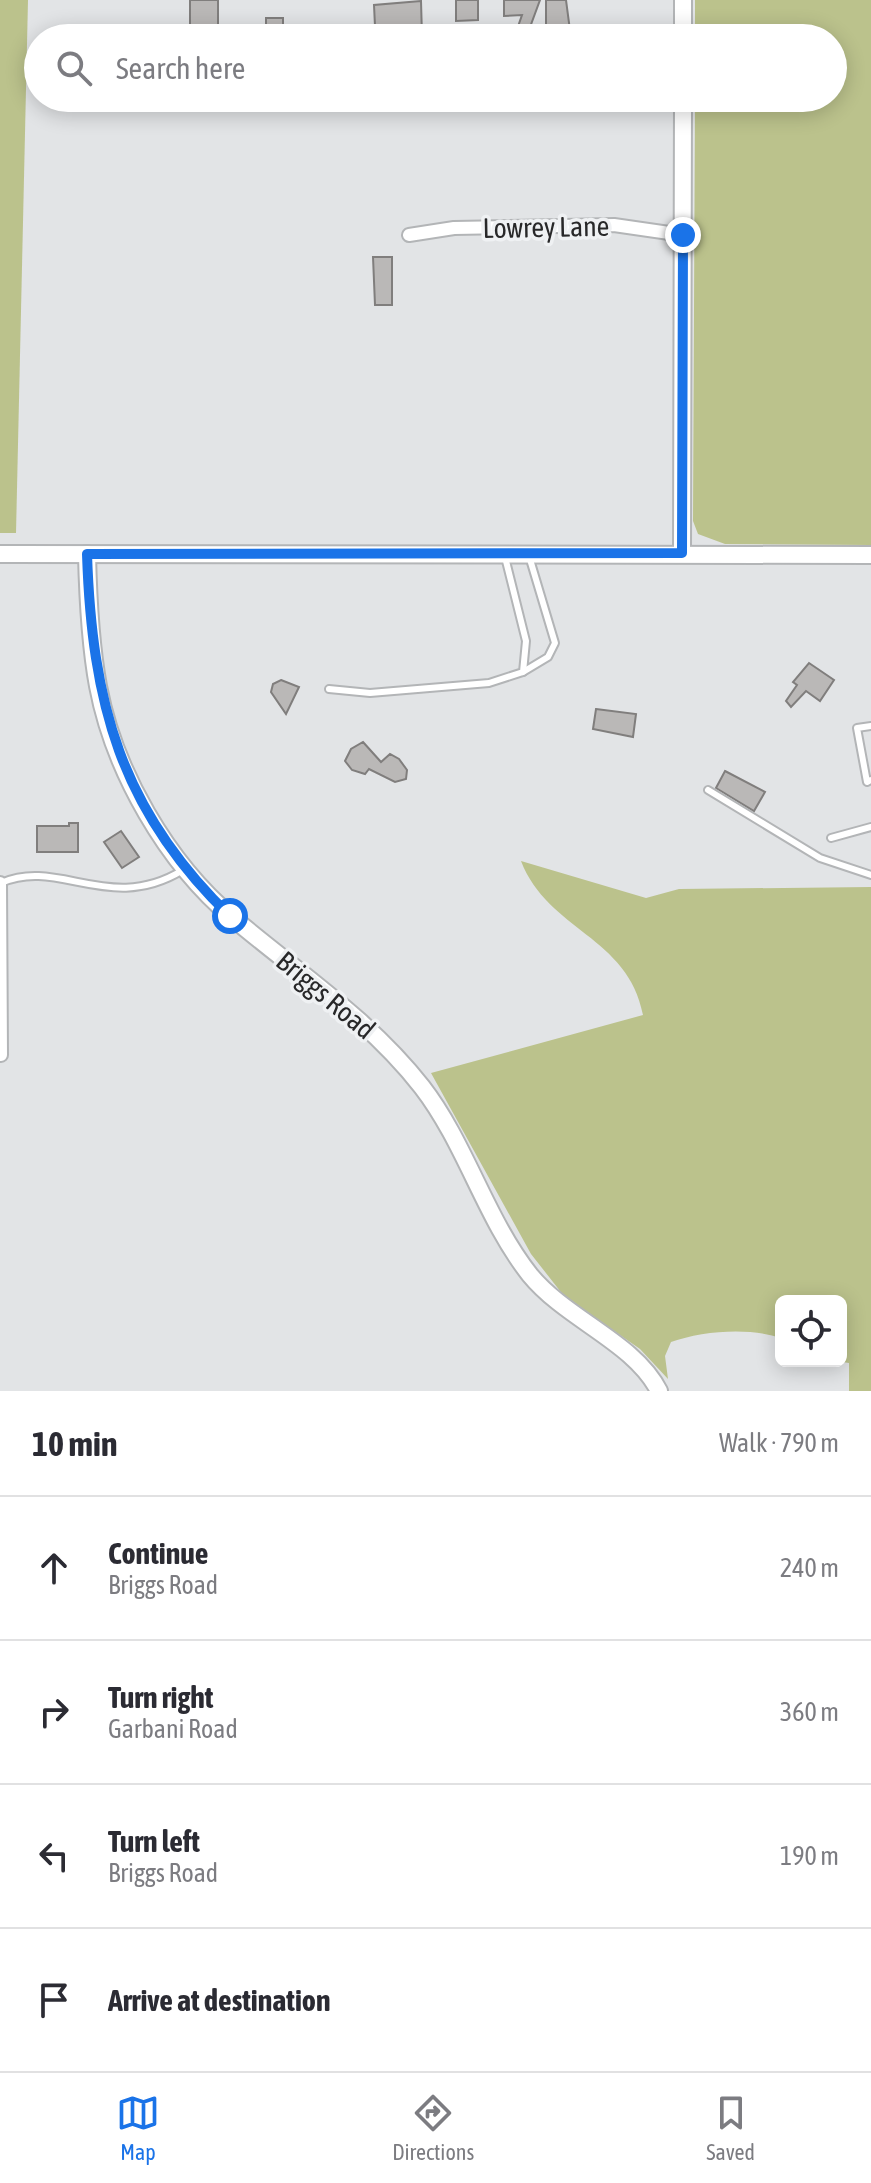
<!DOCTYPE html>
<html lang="en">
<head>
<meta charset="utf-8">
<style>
  :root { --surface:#fff; --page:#f2f2f3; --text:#2b2b33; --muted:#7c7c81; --line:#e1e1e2; --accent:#1a73e8 }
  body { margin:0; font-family:"Asap Condensed",sans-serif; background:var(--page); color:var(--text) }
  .controls { position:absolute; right:24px; bottom:24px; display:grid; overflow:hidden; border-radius:12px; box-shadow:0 4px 20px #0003 }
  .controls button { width:72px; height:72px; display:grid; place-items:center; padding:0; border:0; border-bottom:2px solid var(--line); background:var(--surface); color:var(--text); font:40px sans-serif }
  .stop { position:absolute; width:24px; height:24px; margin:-18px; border:6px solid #1a73e8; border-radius:50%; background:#fff }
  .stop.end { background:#1a73e8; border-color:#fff; box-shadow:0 2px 8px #0008 }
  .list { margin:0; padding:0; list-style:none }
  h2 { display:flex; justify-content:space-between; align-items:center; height:104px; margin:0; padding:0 32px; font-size:34px }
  h2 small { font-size:26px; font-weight:400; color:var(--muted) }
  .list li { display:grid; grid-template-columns:52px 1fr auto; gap:24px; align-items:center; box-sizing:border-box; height:144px; padding:0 32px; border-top:2px solid var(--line) }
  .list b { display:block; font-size:30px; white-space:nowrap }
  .list p { margin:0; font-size:26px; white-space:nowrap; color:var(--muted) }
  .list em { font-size:26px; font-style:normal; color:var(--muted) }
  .icon { flex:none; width:44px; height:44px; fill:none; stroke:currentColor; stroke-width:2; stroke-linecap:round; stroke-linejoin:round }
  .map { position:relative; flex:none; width:871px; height:1391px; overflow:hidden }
  .search { position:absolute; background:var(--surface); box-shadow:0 4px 20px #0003; left:24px; right:24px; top:24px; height:88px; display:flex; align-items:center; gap:20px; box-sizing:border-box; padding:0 28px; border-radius:44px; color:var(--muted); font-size:30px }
  .sheet { height:680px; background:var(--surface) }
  nav { display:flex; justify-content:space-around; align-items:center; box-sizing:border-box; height:112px; border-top:2px solid var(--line); background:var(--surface); font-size:22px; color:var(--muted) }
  nav a { display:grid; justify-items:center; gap:4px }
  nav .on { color:var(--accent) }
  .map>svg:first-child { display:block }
  .green { fill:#bbc28c }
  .building { fill:#bab8b7; stroke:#807e7d; stroke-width:2 }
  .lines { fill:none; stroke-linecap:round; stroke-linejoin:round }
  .service-casing { stroke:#b3b5b7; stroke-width:10 }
  .minor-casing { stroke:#b3b5b7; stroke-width:16 }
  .tertiary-casing { stroke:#b3b5b7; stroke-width:20 }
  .service { stroke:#fff; stroke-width:6 }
  .minor { stroke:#fff; stroke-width:12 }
  .tertiary { stroke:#fff; stroke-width:16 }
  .route { stroke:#1a73e8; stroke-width:10 }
  .labels { text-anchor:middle; stroke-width:7; stroke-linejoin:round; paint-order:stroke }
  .street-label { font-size:28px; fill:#282829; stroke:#eff1f3 }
</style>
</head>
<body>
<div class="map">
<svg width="871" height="1391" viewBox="0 0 871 1391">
  <rect width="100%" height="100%" fill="#e2e4e6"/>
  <g class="green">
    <path d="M 0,0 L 28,0 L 16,533 L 0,533 Z"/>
    <path d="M 695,0 L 871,0 L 871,545 L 725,544 L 698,534 L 693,521 L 695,98 L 833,98 L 833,38 L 695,38 Z"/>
    <path d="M 521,861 L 646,898 L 679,889 L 871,887 L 871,1391 L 849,1391 L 849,1363 L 836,1361 L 841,1361 L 841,1301 L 781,1301 L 781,1338 C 749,1327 702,1331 671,1342 L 665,1356 L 668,1379 L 640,1349 L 564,1296 L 531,1254 L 431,1073 L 643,1015 C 628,936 548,931 521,861 Z"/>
  </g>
  <g class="building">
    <path d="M 190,0 L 218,0 L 218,33 L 190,32 Z"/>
    <path d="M 456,0 L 478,0 L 478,20 L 456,21 Z"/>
    <path d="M 504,0 L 540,0 L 526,38 L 515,35 L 522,15 L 504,16 Z"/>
    <path d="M 546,0 L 566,0 L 571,38 L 546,38 Z"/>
    <path d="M 421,1 L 422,36 L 395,32 L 395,26 L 375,26 L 374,5 Z"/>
    <rect x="266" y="18" width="17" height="20"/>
    <path d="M 373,257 L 392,257 L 392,305 L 375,305 Z"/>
    <path d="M 809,663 L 834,680 L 820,701 L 806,691 L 791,707 L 786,701 L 797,685 L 793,682 Z"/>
    <path d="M 281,680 L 299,687 L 286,714 L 271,692 L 273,684 Z"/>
    <path d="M 596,709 L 636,714 L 633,737 L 593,729 Z"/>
    <path d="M 363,742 L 381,762 L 390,754 L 399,759 L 407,770 L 406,779 L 395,782 L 369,769 L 365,774 L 352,770 L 345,761 L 351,749 Z"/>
    <path d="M 725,771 L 765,792 L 754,811 L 716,788 Z"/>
    <path d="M 69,823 L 78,823 L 78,852 L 37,852 L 37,826 L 69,826 Z"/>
    <path d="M 121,831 L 139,857 L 122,868 L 104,842 Z"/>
  </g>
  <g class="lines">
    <g class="service-casing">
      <g id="service">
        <path d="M 523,672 L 548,657 L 555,643 L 529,556"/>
        <path d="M 329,689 L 370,693 L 489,683 L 523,672 L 526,641 L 505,557"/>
        <path d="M 871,726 L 857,728 L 867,782 L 871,780"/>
        <path d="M 708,790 L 820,858 L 871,875"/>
        <path d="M 831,838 L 871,827"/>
        <path d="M 1,883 C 59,857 109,915 183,870"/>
      </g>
    </g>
    <g class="minor-casing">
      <g id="minor">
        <path d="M 409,235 L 454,228 L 614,225 L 683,235"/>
        <path d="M 0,883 L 1,1055"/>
      </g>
    </g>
    <g class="tertiary-casing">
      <g id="tertiary">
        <path d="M 683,38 L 683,0"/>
        <path d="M 682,553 L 683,98"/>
        <path d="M 0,554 L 871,555"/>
        <path d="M 87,554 C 88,598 90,643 98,686 C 114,771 167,863 233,918 C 298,973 369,1019 422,1087 C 466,1144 485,1218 530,1275 C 567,1320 634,1342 659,1391"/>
      </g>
    </g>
    <use href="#service" class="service"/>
    <use href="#minor" class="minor"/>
    <use href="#tertiary" class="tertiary"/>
  </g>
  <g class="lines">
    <path class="route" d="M 230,916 C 120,810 92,702 87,554 L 682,553 L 683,235"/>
  </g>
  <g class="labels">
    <g class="street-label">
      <text transform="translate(546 227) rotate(-1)" y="10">Lowrey Lane</text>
      <text transform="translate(326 995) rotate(40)" y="10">Briggs Road</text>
    </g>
  </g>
</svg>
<div class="controls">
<button><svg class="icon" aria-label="locate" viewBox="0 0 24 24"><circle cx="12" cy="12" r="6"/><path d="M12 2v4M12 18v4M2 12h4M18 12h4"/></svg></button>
</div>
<div class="stop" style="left:230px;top:916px"></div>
<div class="stop end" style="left:683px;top:235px"></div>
<div class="search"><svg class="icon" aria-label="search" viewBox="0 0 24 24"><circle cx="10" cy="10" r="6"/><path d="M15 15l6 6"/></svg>Search here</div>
</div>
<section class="sheet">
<h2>10 min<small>Walk · 790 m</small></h2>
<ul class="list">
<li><svg class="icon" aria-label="ahead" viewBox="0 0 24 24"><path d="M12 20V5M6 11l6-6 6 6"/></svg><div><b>Continue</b><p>Briggs Road</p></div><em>240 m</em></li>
<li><svg class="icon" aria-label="right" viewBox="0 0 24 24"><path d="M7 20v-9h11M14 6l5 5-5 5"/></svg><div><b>Turn right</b><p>Garbani Road</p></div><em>360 m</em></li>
<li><svg class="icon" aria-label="left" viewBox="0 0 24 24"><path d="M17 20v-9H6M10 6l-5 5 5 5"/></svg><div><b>Turn left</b><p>Briggs Road</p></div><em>190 m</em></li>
<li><svg class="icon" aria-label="arrive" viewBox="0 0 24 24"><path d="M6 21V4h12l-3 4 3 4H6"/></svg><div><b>Arrive at destination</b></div></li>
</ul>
</section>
<nav>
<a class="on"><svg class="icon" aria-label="map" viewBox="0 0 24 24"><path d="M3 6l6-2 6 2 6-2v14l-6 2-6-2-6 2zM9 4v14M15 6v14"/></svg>Map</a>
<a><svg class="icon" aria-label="directions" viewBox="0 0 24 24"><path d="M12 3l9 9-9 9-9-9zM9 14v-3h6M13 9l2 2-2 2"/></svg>Directions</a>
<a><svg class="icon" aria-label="saved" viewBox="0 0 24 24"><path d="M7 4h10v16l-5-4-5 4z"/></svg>Saved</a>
</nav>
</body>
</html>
